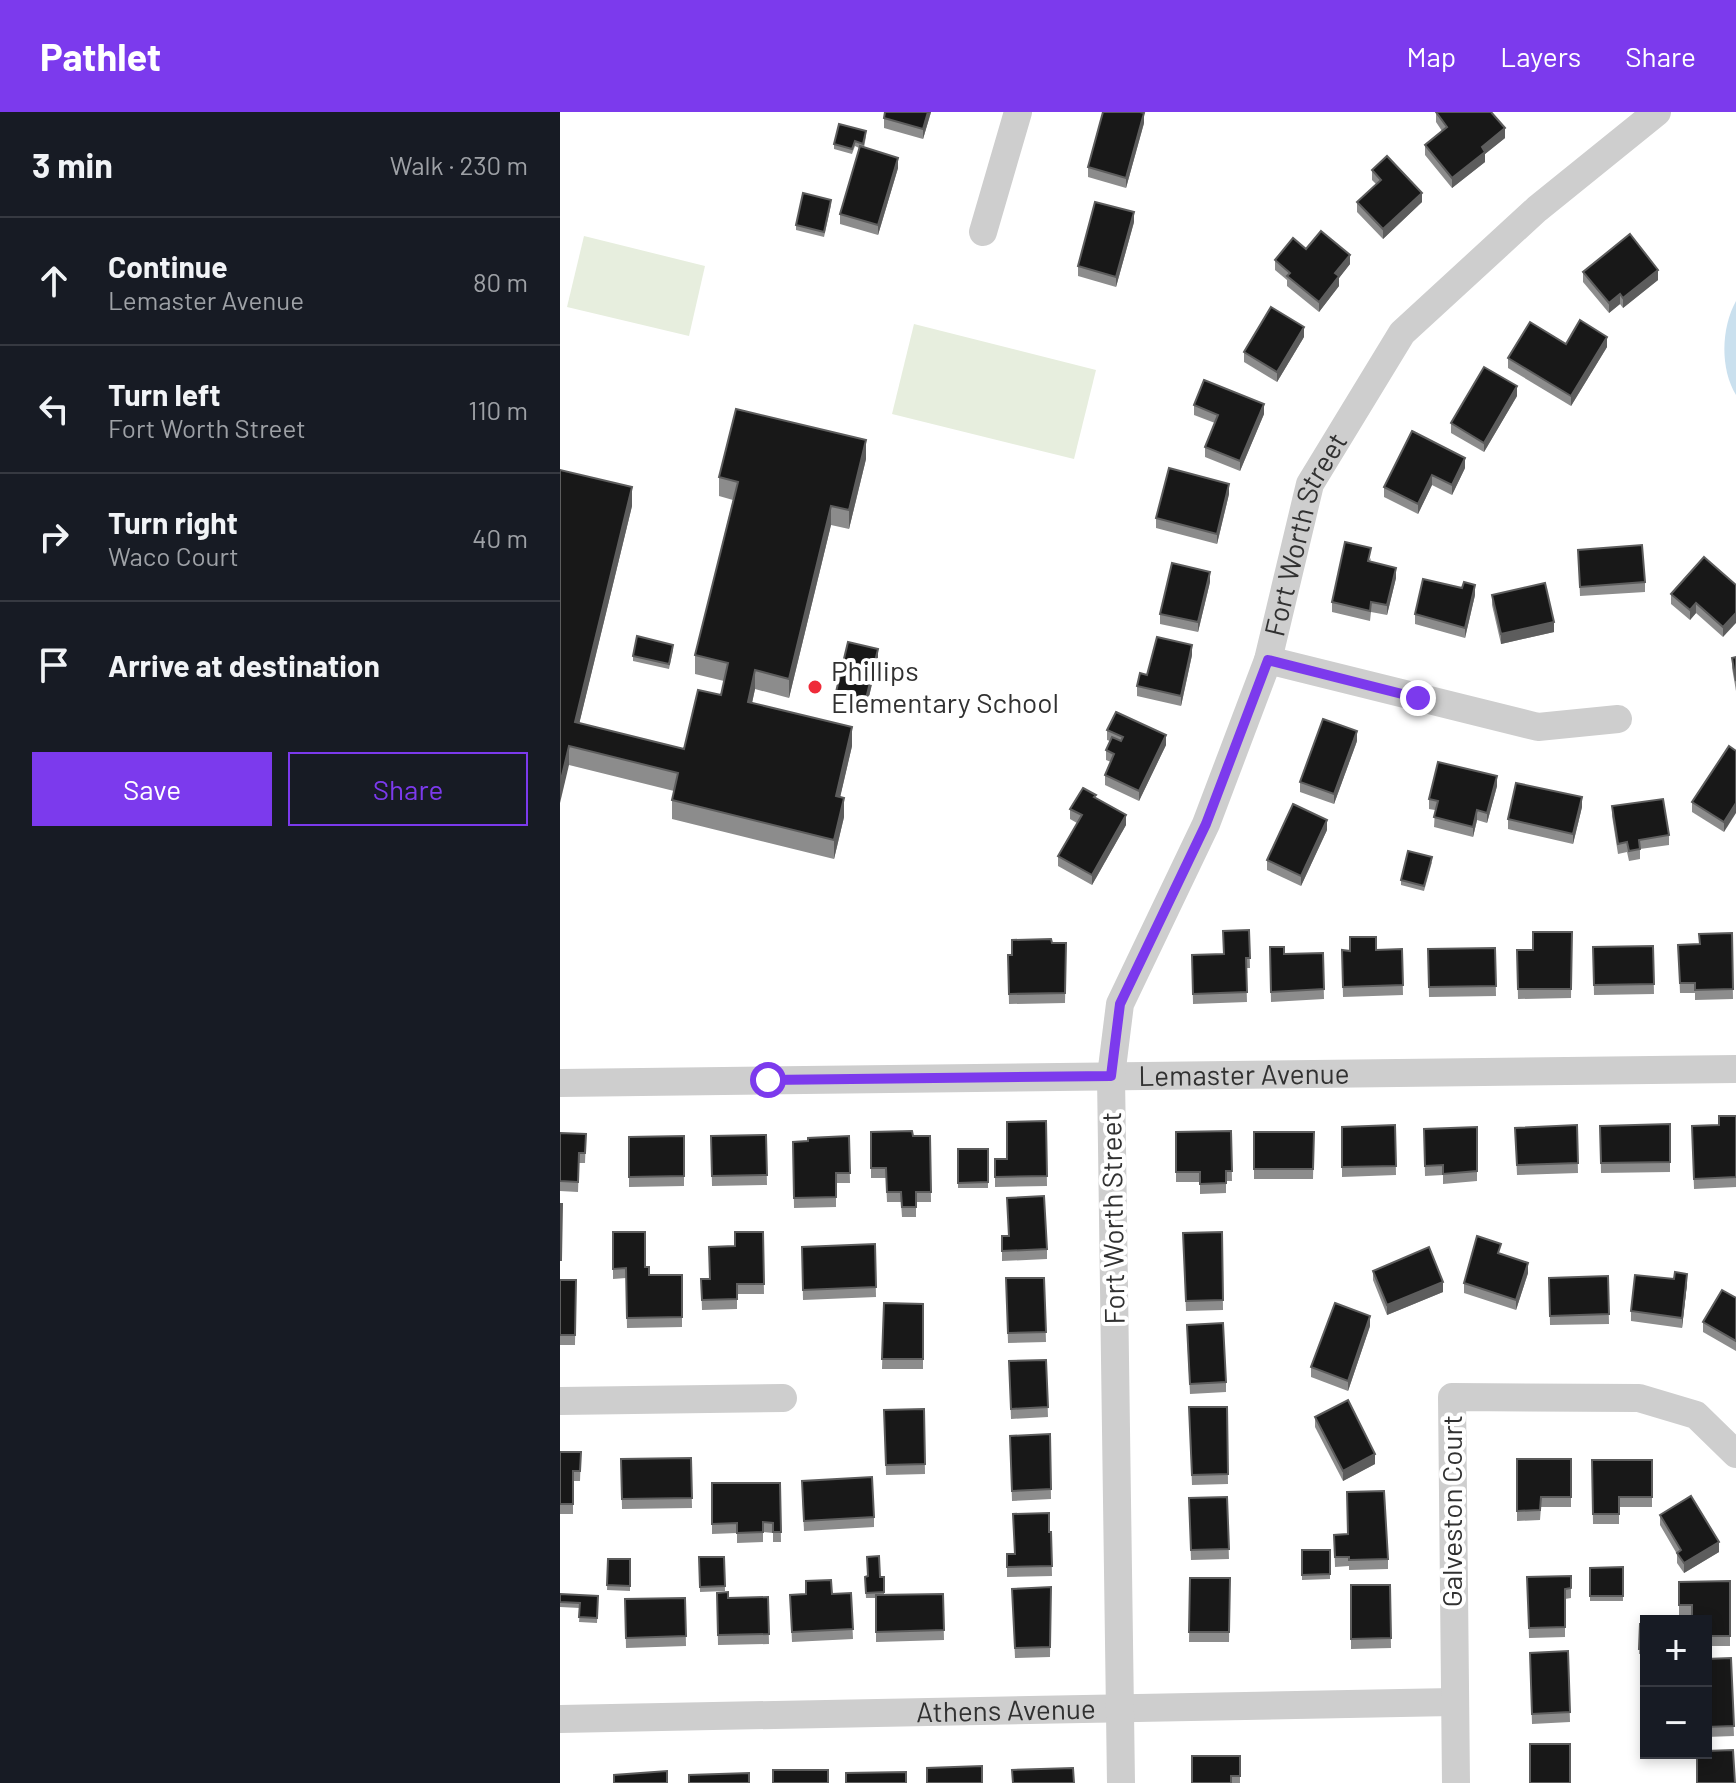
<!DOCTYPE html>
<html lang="en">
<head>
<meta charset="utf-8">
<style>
  :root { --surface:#171b24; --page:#242831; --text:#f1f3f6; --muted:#9ea1a6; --line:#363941; --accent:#7c3aed }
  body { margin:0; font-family:Barlow,sans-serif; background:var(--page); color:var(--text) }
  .controls { position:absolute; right:24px; bottom:24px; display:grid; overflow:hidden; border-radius:0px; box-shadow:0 4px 12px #0003 }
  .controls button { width:72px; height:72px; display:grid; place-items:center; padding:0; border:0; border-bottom:2px solid var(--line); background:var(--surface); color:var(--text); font:40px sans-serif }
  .stop { position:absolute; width:24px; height:24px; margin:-18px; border:6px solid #7c3aed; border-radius:50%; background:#fff }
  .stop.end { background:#7c3aed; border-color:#fff; box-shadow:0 2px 8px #0008 }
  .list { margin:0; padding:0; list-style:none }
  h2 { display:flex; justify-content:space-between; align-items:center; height:104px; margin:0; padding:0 32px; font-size:34px }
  h2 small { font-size:26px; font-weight:400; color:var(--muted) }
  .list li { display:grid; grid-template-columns:52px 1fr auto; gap:24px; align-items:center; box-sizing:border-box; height:128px; padding:0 32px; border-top:2px solid var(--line) }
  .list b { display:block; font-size:30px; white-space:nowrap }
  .list p { margin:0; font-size:26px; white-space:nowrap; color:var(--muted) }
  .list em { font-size:26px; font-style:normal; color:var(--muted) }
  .actions { display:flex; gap:16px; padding:24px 32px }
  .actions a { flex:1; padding:18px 0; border:2px solid var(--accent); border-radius:0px; text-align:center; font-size:28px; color:var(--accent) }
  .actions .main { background:var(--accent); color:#fff }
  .icon { flex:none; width:44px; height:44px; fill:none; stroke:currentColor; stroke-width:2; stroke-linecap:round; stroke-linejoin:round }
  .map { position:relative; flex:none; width:1176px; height:1671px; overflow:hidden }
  header { display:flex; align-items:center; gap:48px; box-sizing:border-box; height:112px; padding:0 40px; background:var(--accent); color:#fff }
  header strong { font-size:38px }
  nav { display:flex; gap:44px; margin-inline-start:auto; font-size:28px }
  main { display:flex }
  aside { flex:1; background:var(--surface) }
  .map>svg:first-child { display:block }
  .green { fill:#e7eede }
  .water { fill:#cae0ee }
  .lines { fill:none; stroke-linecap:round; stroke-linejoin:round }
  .street { stroke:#cecece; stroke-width:28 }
  .wall { fill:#8c8c8c }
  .shaded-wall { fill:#5d5d5d }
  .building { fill:#181818; stroke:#5d5d5d; stroke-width:2 }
  .route { stroke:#7c3aed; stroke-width:10 }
  .poi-dot { fill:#ef2b39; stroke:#fff; stroke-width:3 }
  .labels { text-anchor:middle; stroke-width:8; stroke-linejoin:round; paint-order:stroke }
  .street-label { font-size:28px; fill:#313131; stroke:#fff }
  .poi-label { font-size:28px; fill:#313131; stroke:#fff; text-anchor:start }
</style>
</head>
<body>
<header>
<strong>Pathlet</strong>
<nav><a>Map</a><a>Layers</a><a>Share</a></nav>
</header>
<main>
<aside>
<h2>3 min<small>Walk · 230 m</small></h2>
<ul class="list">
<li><svg class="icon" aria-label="ahead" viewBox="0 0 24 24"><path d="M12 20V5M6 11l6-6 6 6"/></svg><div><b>Continue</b><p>Lemaster Avenue</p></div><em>80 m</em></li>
<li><svg class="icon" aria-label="left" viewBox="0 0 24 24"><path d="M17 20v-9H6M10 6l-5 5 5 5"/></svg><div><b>Turn left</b><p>Fort Worth Street</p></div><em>110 m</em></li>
<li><svg class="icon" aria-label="right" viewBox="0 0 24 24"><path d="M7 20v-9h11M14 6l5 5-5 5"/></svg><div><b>Turn right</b><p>Waco Court</p></div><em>40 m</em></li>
<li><svg class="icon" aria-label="arrive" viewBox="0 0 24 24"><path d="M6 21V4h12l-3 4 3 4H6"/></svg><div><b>Arrive at destination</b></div></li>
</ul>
<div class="actions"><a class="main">Save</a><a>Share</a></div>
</aside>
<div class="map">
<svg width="1176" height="1671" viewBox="0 0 1176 1671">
  <rect width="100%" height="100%" fill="#fff"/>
  <g class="green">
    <path d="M 24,124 L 145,154 L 129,224 L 7,195 Z"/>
    <path d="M 354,212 L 536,258 L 514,347 L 332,302 Z"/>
  </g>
  <path class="water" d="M 1176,189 L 1176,283 C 1160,257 1161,216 1176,189 Z"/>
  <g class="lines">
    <g class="street">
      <path d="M 423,120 L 458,0"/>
      <path d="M 708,548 L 978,615 L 1058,607"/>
      <path id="s1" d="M 0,971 L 1176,957"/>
      <path d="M 0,1289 L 223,1286"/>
      <path id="s2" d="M 0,1607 L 893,1590"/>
      <path id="s3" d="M 561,1671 L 551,964 L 560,892 L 646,712 L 708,548 L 750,372 L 842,221 L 977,97 L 1097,0"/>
      <path d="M 896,1671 L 892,1285 L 1079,1286 L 1136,1303 L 1176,1342"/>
    </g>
  </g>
  <g class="wall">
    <path d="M 371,0 L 363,27 L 324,16 L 324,6 Z"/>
    <path d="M 876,0 L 945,26 L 925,42 L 925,50 L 892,76 L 865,43 L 865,33 L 882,19 L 876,10 Z"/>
    <path d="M 584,11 L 566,76 L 528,65 L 528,55 Z"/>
    <path d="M 306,24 L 304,36 L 338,56 L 318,123 L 280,112 L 280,102 L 299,36 L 295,34 L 292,42 L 274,37 L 274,32 Z"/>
    <path d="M 812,58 L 862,90 L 823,127 L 797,100 L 797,90 L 816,72 L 812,68 Z"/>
    <path d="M 271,93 L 264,125 L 236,118 L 236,113 Z"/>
    <path d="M 574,110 L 556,175 L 518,164 L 518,154 Z"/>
    <path d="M 746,137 L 790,152 L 779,166 L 779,174 L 759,200 L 727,174 L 727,168 L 715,158 L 715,148 Z"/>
    <path d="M 1023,160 L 1098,168 L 1063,196 L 1060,192 L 1049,201 L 1023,170 Z"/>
    <path d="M 744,225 L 717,270 L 684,250 L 684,240 Z"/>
    <path d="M 1006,232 L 1047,235 L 1011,294 L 948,256 L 948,246 Z"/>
    <path d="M 957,284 L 924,340 L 891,321 L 891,311 Z"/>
    <path d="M 634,293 L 704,302 L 680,359 L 645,345 L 645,335 L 655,311 L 634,303 Z"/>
    <path d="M 306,347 L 289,417 L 271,413 L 229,586 L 195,577 L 192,591 L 292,634 L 280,685 L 284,705 L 274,747 L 112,707 L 112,688 L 114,679 L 9,653 L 0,358 L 72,394 L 19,612 L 124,637 L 161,583 L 164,569 L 135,562 L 135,543 L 173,388 L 159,384 L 159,365 Z"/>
    <path d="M 905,356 L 892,383 L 872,373 L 858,402 L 824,385 L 824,375 Z"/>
    <path d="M 669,382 L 657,432 L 596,416 L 596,406 Z"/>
    <path d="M 1018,438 L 1085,470 L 1085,480 L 1020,484 Z"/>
    <path d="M 811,446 L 810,450 L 836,466 L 827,503 L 811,500 L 810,509 L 772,500 L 772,490 Z"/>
    <path d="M 650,470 L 638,520 L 600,512 L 600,502 Z"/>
    <path d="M 1176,473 L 1163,525 L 1136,501 L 1130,508 L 1111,492 L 1111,482 Z"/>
    <path d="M 915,483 L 905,526 L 855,512 L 855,502 Z"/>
    <path d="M 932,483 L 994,520 L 941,532 L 932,493 Z"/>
    <path d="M 113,538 L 109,557 L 73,549 L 73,544 Z"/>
    <path d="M 632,543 L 621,594 L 577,584 L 577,574 Z"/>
    <path d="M 1176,545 L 1176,579 L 1172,556 L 1172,546 Z"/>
    <path d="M 318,547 L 306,597 L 276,590 L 276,580 Z"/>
    <path d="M 547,618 L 606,633 L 579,689 L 545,673 L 545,663 L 551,650 L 546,648 L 546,638 L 550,629 L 547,628 Z"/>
    <path d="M 797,629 L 774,692 L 740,680 L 740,670 Z"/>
    <path d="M 1176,639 L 1164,720 L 1132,700 L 1132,690 Z"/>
    <path d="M 937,674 L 927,711 L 917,708 L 913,725 L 874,715 L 875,698 L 869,697 L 869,687 Z"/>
    <path d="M 536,686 L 566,713 L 532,773 L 498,754 L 498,744 L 517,711 L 510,707 L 510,697 Z"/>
    <path d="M 1052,694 L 1109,723 L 1109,733 L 1080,737 L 1080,747 L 1069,749 L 1067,740 L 1058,742 L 1052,704 Z"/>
    <path d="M 1022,695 L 1013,732 L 948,717 L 948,707 Z"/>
    <path d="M 767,718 L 741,774 L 707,758 L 707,748 Z"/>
    <path d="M 872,750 L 864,779 L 841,773 L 841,768 Z"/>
    <path d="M 689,818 L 690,856 L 686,856 L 687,890 L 633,892 L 632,843 L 664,842 Z"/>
    <path d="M 1012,820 L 1011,886 L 958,887 L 957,838 L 973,838 Z"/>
    <path d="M 1172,821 L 1173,887 L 1135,888 L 1135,881 L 1120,881 L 1118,833 L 1140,832 Z"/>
    <path d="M 492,831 L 506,831 L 505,891 L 449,892 L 448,843 L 452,843 Z"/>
    <path d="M 1093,834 L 1094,882 L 1034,883 L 1033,835 Z"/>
    <path d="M 710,835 L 724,842 L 763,841 L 764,887 L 711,890 Z"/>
    <path d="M 935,836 L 936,884 L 869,885 L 868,837 Z"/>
    <path d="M 842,837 L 843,883 L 783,885 L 782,838 Z"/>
    <path d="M 1176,1004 L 1176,1075 L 1134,1077 L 1132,1014 L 1159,1013 Z"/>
    <path d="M 486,1009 L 487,1074 L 435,1075 L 435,1047 L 447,1047 Z"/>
    <path d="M 1110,1012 L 1110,1060 L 1041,1061 L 1040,1014 Z"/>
    <path d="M 835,1013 L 836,1063 L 782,1065 L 782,1015 Z"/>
    <path d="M 1017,1013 L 1018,1061 L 957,1063 L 955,1016 Z"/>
    <path d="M 917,1015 L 917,1069 L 883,1072 L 883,1063 L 865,1064 L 864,1017 Z"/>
    <path d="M 671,1019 L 672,1069 L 666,1069 L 666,1081 L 640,1082 L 640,1070 L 616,1070 L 616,1020 Z"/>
    <path d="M 311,1020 L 353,1024 L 370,1024 L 371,1090 L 356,1090 L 356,1105 L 342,1105 L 341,1090 L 327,1090 L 326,1066 L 311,1066 Z"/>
    <path d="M 694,1020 L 754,1020 L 753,1067 L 694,1067 Z"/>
    <path d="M 0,1021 L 26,1022 L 25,1051 L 19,1051 L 18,1080 L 0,1079 Z"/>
    <path d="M 206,1023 L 207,1073 L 152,1074 L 151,1024 Z"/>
    <path d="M 124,1024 L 124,1074 L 69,1075 L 69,1025 Z"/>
    <path d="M 289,1024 L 290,1071 L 276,1071 L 276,1095 L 234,1096 L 233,1030 Z"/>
    <rect x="398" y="1037" width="30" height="39"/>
    <path d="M 53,1120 L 85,1155 L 89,1163 L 122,1163 L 122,1215 L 67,1216 L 66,1166 L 53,1167 Z"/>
    <path d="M 203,1120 L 204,1182 L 177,1182 L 177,1197 L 142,1198 L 141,1167 L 150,1167 Z"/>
    <path d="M 662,1120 L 663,1198 L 626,1199 L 623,1121 Z"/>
    <path d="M 442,1124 L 487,1137 L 487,1147 L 442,1149 Z"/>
    <path d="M 315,1132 L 316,1185 L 243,1188 L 242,1135 Z"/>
    <path d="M 940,1142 L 968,1161 L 956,1198 L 904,1181 L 904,1171 Z"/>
    <path d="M 813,1159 L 883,1180 L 827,1203 L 813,1168 Z"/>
    <path d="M 1048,1164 L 1049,1212 L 990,1213 L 989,1166 Z"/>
    <path d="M 446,1166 L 484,1166 L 486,1230 L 448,1231 Z"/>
    <path d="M 0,1168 L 16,1168 L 15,1233 L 0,1233 Z"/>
    <path d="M 1127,1172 L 1122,1216 L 1071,1209 L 1071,1199 Z"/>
    <path d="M 1176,1186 L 1176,1239 L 1143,1220 L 1143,1210 Z"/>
    <path d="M 324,1191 L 363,1192 L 363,1257 L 322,1257 Z"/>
    <path d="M 810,1214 L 788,1279 L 751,1265 L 751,1255 Z"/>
    <path d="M 627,1223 L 666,1270 L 666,1280 L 630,1282 Z"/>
    <path d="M 486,1248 L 488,1305 L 451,1307 L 449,1249 Z"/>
    <path d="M 629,1295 L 667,1295 L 668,1372 L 632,1373 Z"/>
    <path d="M 364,1297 L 365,1362 L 326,1363 L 324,1298 Z"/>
    <path d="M 755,1305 L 815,1352 L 783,1369 L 755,1315 Z"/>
    <path d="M 490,1322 L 491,1387 L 452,1389 L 450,1324 Z"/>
    <path d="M 0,1340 L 21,1340 L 20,1369 L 13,1369 L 13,1402 L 0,1402 Z"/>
    <path d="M 131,1346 L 132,1396 L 62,1397 L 61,1347 Z"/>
    <path d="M 957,1347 L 1011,1347 L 1011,1395 L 981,1395 L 980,1408 L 957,1409 Z"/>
    <path d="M 1032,1348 L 1092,1348 L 1092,1395 L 1059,1395 L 1059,1412 L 1033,1412 Z"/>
    <path d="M 152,1371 L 220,1371 L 221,1430 L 213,1430 L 213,1421 L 203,1420 L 203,1430 L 177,1431 L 177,1421 L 152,1422 Z"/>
    <path d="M 242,1379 L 314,1405 L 314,1415 L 244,1419 Z"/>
    <path d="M 667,1385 L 669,1447 L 631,1448 L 629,1386 Z"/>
    <path d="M 1100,1403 L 1159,1440 L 1124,1461 L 1117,1451 L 1117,1442 L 1100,1413 Z"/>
    <path d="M 489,1420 L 491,1420 L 492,1464 L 447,1465 L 447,1442 L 454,1442 Z"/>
    <path d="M 774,1423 L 828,1447 L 828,1457 L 789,1458 L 789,1454 L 775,1455 Z"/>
    <path d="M 742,1438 L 770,1438 L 770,1467 L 742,1468 Z"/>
    <path d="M 139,1445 L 164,1445 L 165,1479 L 140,1480 Z"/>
    <path d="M 48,1447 L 70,1447 L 70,1479 L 47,1478 Z"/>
    <path d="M 1063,1455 L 1063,1489 L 1030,1489 L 1030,1456 Z"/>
    <path d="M 1011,1464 L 1011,1486 L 1005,1487 L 1005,1525 L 969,1526 L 967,1465 Z"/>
    <path d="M 305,1465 L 324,1465 L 324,1483 L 383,1482 L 384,1528 L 316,1530 L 316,1486 L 306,1486 Z"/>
    <path d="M 630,1466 L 670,1466 L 669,1530 L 629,1530 Z"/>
    <path d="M 1170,1469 L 1170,1534 L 1146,1534 L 1146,1509 L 1132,1503 L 1119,1503 L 1119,1470 Z"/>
    <path d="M 791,1473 L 830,1473 L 831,1536 L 791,1537 Z"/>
    <path d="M 491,1475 L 490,1545 L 455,1546 L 452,1477 Z"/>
    <path d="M 157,1481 L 168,1486 L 208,1485 L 209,1532 L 158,1533 Z"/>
    <path d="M 291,1481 L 293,1527 L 232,1530 L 230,1483 Z"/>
    <path d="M 0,1482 L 38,1484 L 37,1511 L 19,1510 L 20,1496 L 0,1495 Z"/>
    <path d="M 125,1486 L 126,1534 L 66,1536 L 65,1487 Z"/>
    <path d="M 1080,1512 L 1086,1512 L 1086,1542 L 1079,1542 Z"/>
    <path d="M 1008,1539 L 1010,1610 L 972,1612 L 970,1541 Z"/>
    <path d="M 1171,1546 L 1174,1624 L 1146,1625 L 1146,1547 Z"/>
    <path d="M 680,1644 L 680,1671 L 632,1671 Z"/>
  </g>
  <g class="shaded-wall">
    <path d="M 368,0 L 371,0 L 363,27 L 363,17 Z"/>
    <path d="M 584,1 L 584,11 L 566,76 L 566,66 Z"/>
    <path d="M 945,16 L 945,26 L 925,42 L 925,50 L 892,76 L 892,66 L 922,35 Z"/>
    <path d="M 338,46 L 338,56 L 318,123 L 318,113 Z"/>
    <path d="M 862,81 L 862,90 L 823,127 L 823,117 Z"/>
    <path d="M 574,100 L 574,110 L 556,175 L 556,165 Z"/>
    <path d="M 790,143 L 790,152 L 779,166 L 779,174 L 759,200 L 759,190 L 775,161 Z"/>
    <path d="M 1098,158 L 1098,168 L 1063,196 L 1063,186 Z"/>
    <path d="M 1060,182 L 1060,192 L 1049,201 L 1049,191 Z"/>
    <path d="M 744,215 L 744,225 L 717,270 L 717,260 Z"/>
    <path d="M 1047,225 L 1047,235 L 1011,294 L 1011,284 Z"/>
    <path d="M 957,274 L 957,284 L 924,340 L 924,331 Z"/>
    <path d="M 704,292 L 704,302 L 680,359 L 680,349 Z"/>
    <path d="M 306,328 L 306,347 L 289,417 L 289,398 Z"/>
    <path d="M 905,346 L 905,356 L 892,383 L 892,373 Z"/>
    <path d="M 872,363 L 872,373 L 858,402 L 858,392 Z"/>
    <path d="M 669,372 L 669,382 L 657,432 L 657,422 Z"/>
    <path d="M 72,375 L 72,394 L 15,629 L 15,610 Z"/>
    <path d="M 271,394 L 271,413 L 229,586 L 229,567 Z"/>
    <path d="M 836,456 L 836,466 L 827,503 L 827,493 Z"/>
    <path d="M 650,460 L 650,470 L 638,520 L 638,510 Z"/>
    <path d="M 915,473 L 915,483 L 905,526 L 905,516 Z"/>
    <path d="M 1136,491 L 1136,501 L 1130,508 L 1130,498 Z"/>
    <path d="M 1176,501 L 1176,511 L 1163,525 L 1163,515 Z"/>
    <path d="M 994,510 L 994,520 L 941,532 L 941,522 Z"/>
    <path d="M 632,533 L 632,543 L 621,594 L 621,584 Z"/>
    <path d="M 318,537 L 318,547 L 306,597 L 306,587 Z"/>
    <path d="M 195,558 L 195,577 L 188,609 L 188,590 Z"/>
    <path d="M 292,615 L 292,634 L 276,703 L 276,684 Z"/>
    <path d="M 797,619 L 797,629 L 774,692 L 774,682 Z"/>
    <path d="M 606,623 L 606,633 L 579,689 L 579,679 Z"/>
    <path d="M 9,634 L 9,653 L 0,691 L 0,672 Z"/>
    <path d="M 937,664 L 937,674 L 927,711 L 927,701 Z"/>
    <path d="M 1022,685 L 1022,695 L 1013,732 L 1013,722 Z"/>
    <path d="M 284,686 L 284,705 L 274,747 L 274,728 Z"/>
    <path d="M 1176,691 L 1176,701 L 1164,720 L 1164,710 Z"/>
    <path d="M 917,698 L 917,708 L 913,725 L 913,715 Z"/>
    <path d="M 566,703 L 566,713 L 532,773 L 532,763 Z"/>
    <path d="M 767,708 L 767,718 L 741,774 L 741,764 Z"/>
    <path d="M 968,1151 L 968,1161 L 956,1198 L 956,1188 Z"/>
    <path d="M 1127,1162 L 1127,1172 L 1122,1216 L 1122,1206 Z"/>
    <path d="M 883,1170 L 883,1180 L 827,1203 L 827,1193 Z"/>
    <path d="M 810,1204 L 810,1214 L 788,1279 L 788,1269 Z"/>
    <path d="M 815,1342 L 815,1352 L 783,1369 L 783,1359 Z"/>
    <path d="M 1159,1430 L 1159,1440 L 1124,1461 L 1124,1451 Z"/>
  </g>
  <g class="building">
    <path d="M 325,0 L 368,0 L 363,17 L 324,6 Z"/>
    <path d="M 543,0 L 580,0 L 584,1 L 566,66 L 528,55 Z"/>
    <path d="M 876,0 L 931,0 L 945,16 L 922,35 L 925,40 L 892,66 L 865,33 L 887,15 Z"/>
    <path d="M 279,12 L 306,19 L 303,32 L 295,29 L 292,37 L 274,32 Z"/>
    <path d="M 300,34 L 338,46 L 318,113 L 280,102 Z"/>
    <path d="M 827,44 L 862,81 L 823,117 L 797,90 L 821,68 L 812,58 Z"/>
    <path d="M 243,81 L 271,88 L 264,120 L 236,113 Z"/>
    <path d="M 535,90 L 574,100 L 556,165 L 518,154 Z"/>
    <path d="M 761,119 L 790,143 L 775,161 L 779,164 L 759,190 L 727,164 L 730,161 L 715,148 L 733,126 L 746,137 Z"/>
    <path d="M 1070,122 L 1098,158 L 1063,186 L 1060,182 L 1049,191 L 1023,160 Z"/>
    <path d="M 711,195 L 744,215 L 717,260 L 684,240 Z"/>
    <path d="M 1020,208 L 1047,225 L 1011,284 L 948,246 L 970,210 L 1006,232 Z"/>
    <path d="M 924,255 L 957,274 L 924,331 L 891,311 Z"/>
    <path d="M 644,268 L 704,292 L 680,349 L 645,335 L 658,303 L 634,293 Z"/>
    <path d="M 176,297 L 306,328 L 289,398 L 271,394 L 229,567 L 195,558 L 188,590 L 292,615 L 276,684 L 284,686 L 274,728 L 112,688 L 118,661 L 9,634 L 0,672 L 0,358 L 72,375 L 15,610 L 124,637 L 138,578 L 161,583 L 168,551 L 135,543 L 178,370 L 159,365 Z"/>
    <path d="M 852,319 L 905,346 L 892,373 L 872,363 L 858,392 L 824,375 Z"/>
    <path d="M 609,356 L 669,372 L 657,422 L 596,406 Z"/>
    <path d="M 785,430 L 811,436 L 808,449 L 836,456 L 827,493 L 811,490 L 810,499 L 772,490 Z"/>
    <path d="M 1082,433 L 1085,470 L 1020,475 L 1018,438 Z"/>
    <path d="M 1144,445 L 1176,473 L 1176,501 L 1163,515 L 1136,491 L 1130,498 L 1111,482 Z"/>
    <path d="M 612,451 L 650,460 L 638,510 L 600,502 Z"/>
    <path d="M 863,467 L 902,476 L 904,470 L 915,473 L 905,516 L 855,502 Z"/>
    <path d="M 985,471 L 994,510 L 941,522 L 932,483 Z"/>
    <path d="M 77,524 L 113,533 L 109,552 L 73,544 Z"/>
    <path d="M 597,525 L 632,533 L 621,584 L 577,574 L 580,561 L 587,563 Z"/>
    <path d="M 288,530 L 318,537 L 306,587 L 276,580 Z"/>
    <path d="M 1176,545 L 1176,569 L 1172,546 Z"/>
    <path d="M 556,600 L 606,623 L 579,679 L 545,663 L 554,642 L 546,638 L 552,625 L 561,629 L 563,625 L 547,618 Z"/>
    <path d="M 763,607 L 797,619 L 774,682 L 740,670 Z"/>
    <path d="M 1169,634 L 1176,639 L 1176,691 L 1164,710 L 1132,690 Z"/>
    <path d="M 878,650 L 937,664 L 927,701 L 917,698 L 913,715 L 874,705 L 878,689 L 869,687 Z"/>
    <path d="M 956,671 L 1022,685 L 1013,722 L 948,707 Z"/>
    <path d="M 523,676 L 536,683 L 534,685 L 566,703 L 532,763 L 498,744 L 522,703 L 510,697 Z"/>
    <path d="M 1103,687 L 1109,723 L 1079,728 L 1080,737 L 1069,739 L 1067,730 L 1058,732 L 1052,694 Z"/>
    <path d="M 733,692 L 767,708 L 741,764 L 707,748 Z"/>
    <path d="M 848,739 L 872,745 L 864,774 L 841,768 Z"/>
    <path d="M 689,818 L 690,846 L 686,846 L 687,880 L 633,882 L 632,843 L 664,842 L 663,819 Z"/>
    <path d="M 973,820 L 1012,820 L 1011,877 L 958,877 L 957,838 L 973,838 Z"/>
    <path d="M 1172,821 L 1173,877 L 1135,878 L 1135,871 L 1120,871 L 1118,833 L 1140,832 L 1139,822 Z"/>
    <path d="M 790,825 L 816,825 L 816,838 L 842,837 L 843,873 L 783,875 L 782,838 L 790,839 Z"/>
    <path d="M 491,827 L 492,831 L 506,831 L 505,881 L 449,882 L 448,843 L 452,843 L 452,828 Z"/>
    <path d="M 1093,834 L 1094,872 L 1034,873 L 1033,835 Z"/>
    <path d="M 710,835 L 724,835 L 724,842 L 763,841 L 764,877 L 711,880 Z"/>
    <path d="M 935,836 L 936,874 L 869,875 L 868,837 Z"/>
    <path d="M 1159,1004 L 1176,1004 L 1176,1065 L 1134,1067 L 1132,1014 L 1159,1013 Z"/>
    <path d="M 486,1009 L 487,1064 L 435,1065 L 435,1047 L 447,1047 L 447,1010 Z"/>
    <path d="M 1110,1012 L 1110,1050 L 1041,1051 L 1040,1014 Z"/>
    <path d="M 835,1013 L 836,1054 L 782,1055 L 782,1015 Z"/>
    <path d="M 1017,1013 L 1018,1051 L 957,1053 L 955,1016 Z"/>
    <path d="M 917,1015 L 917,1059 L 883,1062 L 883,1053 L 865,1054 L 864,1017 Z"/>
    <path d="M 352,1019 L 353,1024 L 370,1024 L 371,1080 L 356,1080 L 356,1095 L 342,1095 L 341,1080 L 327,1080 L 326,1056 L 311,1056 L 311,1020 Z"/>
    <path d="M 671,1019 L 672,1059 L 666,1059 L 666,1071 L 640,1072 L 640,1060 L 616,1060 L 616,1020 Z"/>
    <path d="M 694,1020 L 754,1020 L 753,1057 L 694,1057 Z"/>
    <path d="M 0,1021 L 26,1022 L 25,1041 L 19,1041 L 18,1070 L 0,1069 Z"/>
    <path d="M 206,1023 L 207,1063 L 152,1064 L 151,1024 Z"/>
    <path d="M 124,1024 L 124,1064 L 69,1065 L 69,1025 Z"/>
    <path d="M 289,1024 L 290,1061 L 276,1061 L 276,1085 L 234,1086 L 233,1030 L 248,1029 L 248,1026 Z"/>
    <path d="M 398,1037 L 428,1037 L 428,1070 L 398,1071 Z"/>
    <path d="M 484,1084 L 487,1137 L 442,1139 L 442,1124 L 449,1124 L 447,1086 Z"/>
    <path d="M 0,1092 L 2,1092 L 1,1148 L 0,1148 Z"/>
    <path d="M 53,1120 L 85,1120 L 85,1155 L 89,1155 L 89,1163 L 122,1163 L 122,1205 L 67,1206 L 66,1156 L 53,1157 Z"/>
    <path d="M 175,1120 L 203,1120 L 204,1172 L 177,1172 L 177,1187 L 142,1188 L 141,1167 L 150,1167 L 149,1135 L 175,1134 Z"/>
    <path d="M 662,1120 L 663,1188 L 626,1189 L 623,1121 Z"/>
    <path d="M 917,1124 L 941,1132 L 938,1141 L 968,1151 L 956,1188 L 904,1171 Z"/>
    <path d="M 315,1132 L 316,1175 L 243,1178 L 242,1135 Z"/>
    <path d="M 869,1135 L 883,1170 L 827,1193 L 813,1159 Z"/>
    <path d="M 1115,1160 L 1127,1162 L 1122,1206 L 1071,1199 L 1075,1163 L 1114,1167 Z"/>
    <path d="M 1048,1164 L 1049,1202 L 990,1204 L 989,1166 Z"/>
    <path d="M 446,1166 L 484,1166 L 486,1220 L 448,1221 Z"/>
    <path d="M 0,1168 L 16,1168 L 15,1223 L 0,1223 Z"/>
    <path d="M 1162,1178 L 1176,1186 L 1176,1229 L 1143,1210 Z"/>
    <path d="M 324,1191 L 363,1192 L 363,1247 L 322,1247 Z"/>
    <path d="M 775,1191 L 810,1204 L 788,1269 L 751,1255 Z"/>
    <path d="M 663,1211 L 666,1270 L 630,1272 L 627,1213 Z"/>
    <path d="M 486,1248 L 488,1295 L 451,1297 L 449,1249 Z"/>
    <path d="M 788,1288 L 815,1342 L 783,1359 L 755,1305 Z"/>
    <path d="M 629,1295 L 667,1295 L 668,1362 L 632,1363 Z"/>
    <path d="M 364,1297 L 365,1352 L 326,1353 L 324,1298 Z"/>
    <path d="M 490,1322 L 491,1377 L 452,1379 L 450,1324 Z"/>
    <path d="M 0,1340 L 21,1340 L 20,1359 L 13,1359 L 13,1392 L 0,1392 Z"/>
    <path d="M 131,1346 L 132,1386 L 62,1387 L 61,1347 Z"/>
    <path d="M 957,1347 L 1011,1347 L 1011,1385 L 981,1385 L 980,1398 L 957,1399 Z"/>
    <path d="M 1032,1348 L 1092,1348 L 1092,1385 L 1059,1385 L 1059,1402 L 1033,1402 Z"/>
    <path d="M 312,1365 L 314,1405 L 244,1409 L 242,1369 Z"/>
    <path d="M 152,1371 L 220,1371 L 221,1420 L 213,1420 L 213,1411 L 203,1410 L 203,1420 L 177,1421 L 177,1411 L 152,1412 Z"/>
    <path d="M 824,1379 L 828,1447 L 789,1448 L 789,1445 L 775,1445 L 774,1423 L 788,1422 L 787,1380 Z"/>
    <path d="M 1131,1384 L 1159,1430 L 1124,1451 L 1117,1441 L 1121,1438 L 1100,1403 Z"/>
    <path d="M 667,1385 L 669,1437 L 631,1438 L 629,1386 Z"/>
    <path d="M 489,1401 L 489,1420 L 491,1420 L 492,1454 L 447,1455 L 447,1442 L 455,1442 L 453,1402 Z"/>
    <path d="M 742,1438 L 770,1438 L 770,1462 L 742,1463 Z"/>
    <path d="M 319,1444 L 320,1465 L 324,1465 L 324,1480 L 306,1481 L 305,1465 L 308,1464 L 307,1445 Z"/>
    <path d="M 139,1445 L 164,1445 L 165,1474 L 140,1475 Z"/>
    <path d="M 48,1447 L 70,1447 L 70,1474 L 47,1473 Z"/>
    <path d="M 1063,1455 L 1063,1484 L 1030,1484 L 1030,1456 Z"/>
    <path d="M 1011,1464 L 1011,1476 L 1005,1477 L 1005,1515 L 969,1516 L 967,1465 Z"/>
    <path d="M 630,1466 L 670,1466 L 669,1520 L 629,1520 Z"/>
    <path d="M 271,1468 L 272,1482 L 291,1481 L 293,1517 L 232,1520 L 230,1483 L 246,1482 L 246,1469 Z"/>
    <path d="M 1170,1469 L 1170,1524 L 1146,1524 L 1146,1509 L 1132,1509 L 1132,1493 L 1119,1493 L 1119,1470 Z"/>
    <path d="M 791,1473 L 830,1473 L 831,1526 L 791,1527 Z"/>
    <path d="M 491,1475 L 490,1535 L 455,1536 L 452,1477 Z"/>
    <path d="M 168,1480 L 168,1486 L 208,1485 L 209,1522 L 158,1523 L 157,1481 Z"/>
    <path d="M 0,1482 L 38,1484 L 37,1506 L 19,1505 L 20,1491 L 0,1490 Z"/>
    <path d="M 383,1482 L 384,1518 L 316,1520 L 316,1483 Z"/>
    <path d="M 125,1486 L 126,1524 L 66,1526 L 65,1487 Z"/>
    <path d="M 1080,1512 L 1086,1512 L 1086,1537 L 1079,1537 Z"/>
    <path d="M 1008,1539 L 1010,1600 L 972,1602 L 970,1541 Z"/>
    <path d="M 1171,1546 L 1174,1614 L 1146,1615 L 1146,1547 Z"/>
    <rect x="970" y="1632" width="40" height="39"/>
    <path d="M 1173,1638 L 1175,1671 L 1137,1671 L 1137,1641 L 1146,1641 L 1146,1639 Z"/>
    <path d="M 632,1644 L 680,1644 L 680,1664 L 671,1664 L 671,1671 L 632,1671 Z"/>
    <path d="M 422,1654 L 422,1671 L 367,1671 L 367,1656 Z"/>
    <path d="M 513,1656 L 514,1671 L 453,1671 L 452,1658 Z"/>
    <rect x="213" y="1658" width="55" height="13"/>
    <path d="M 107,1659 L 107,1671 L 54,1671 L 54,1663 Z"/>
    <path d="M 346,1660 L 346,1671 L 286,1671 L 286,1661 Z"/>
    <path d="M 189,1661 L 189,1671 L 129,1671 L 129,1663 Z"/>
  </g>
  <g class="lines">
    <path class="route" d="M 208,968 L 551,964 L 560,892 L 646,712 L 708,548 L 858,586"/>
  </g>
  <circle class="poi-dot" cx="255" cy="575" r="8"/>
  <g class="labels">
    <g class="street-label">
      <text dy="10" stroke="none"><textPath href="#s3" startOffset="1286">Fort Worth Street</textPath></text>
      <text dy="10" stroke="none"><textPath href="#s1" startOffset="684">Lemaster Avenue</textPath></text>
      <text transform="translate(553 1106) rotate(-91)" y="10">Fort Worth Street</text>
      <text transform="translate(892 1399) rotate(-90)" y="10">Galveston Court</text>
      <text dy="10" stroke="none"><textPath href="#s2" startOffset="446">Athens Avenue</textPath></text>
    </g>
    <g class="poi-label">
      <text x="271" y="569">Phillips<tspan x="271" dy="32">Elementary School</tspan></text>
    </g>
  </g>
</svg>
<div class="controls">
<button>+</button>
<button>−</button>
</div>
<div class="stop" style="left:208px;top:968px"></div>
<div class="stop end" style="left:858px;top:586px"></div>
</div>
</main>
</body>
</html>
